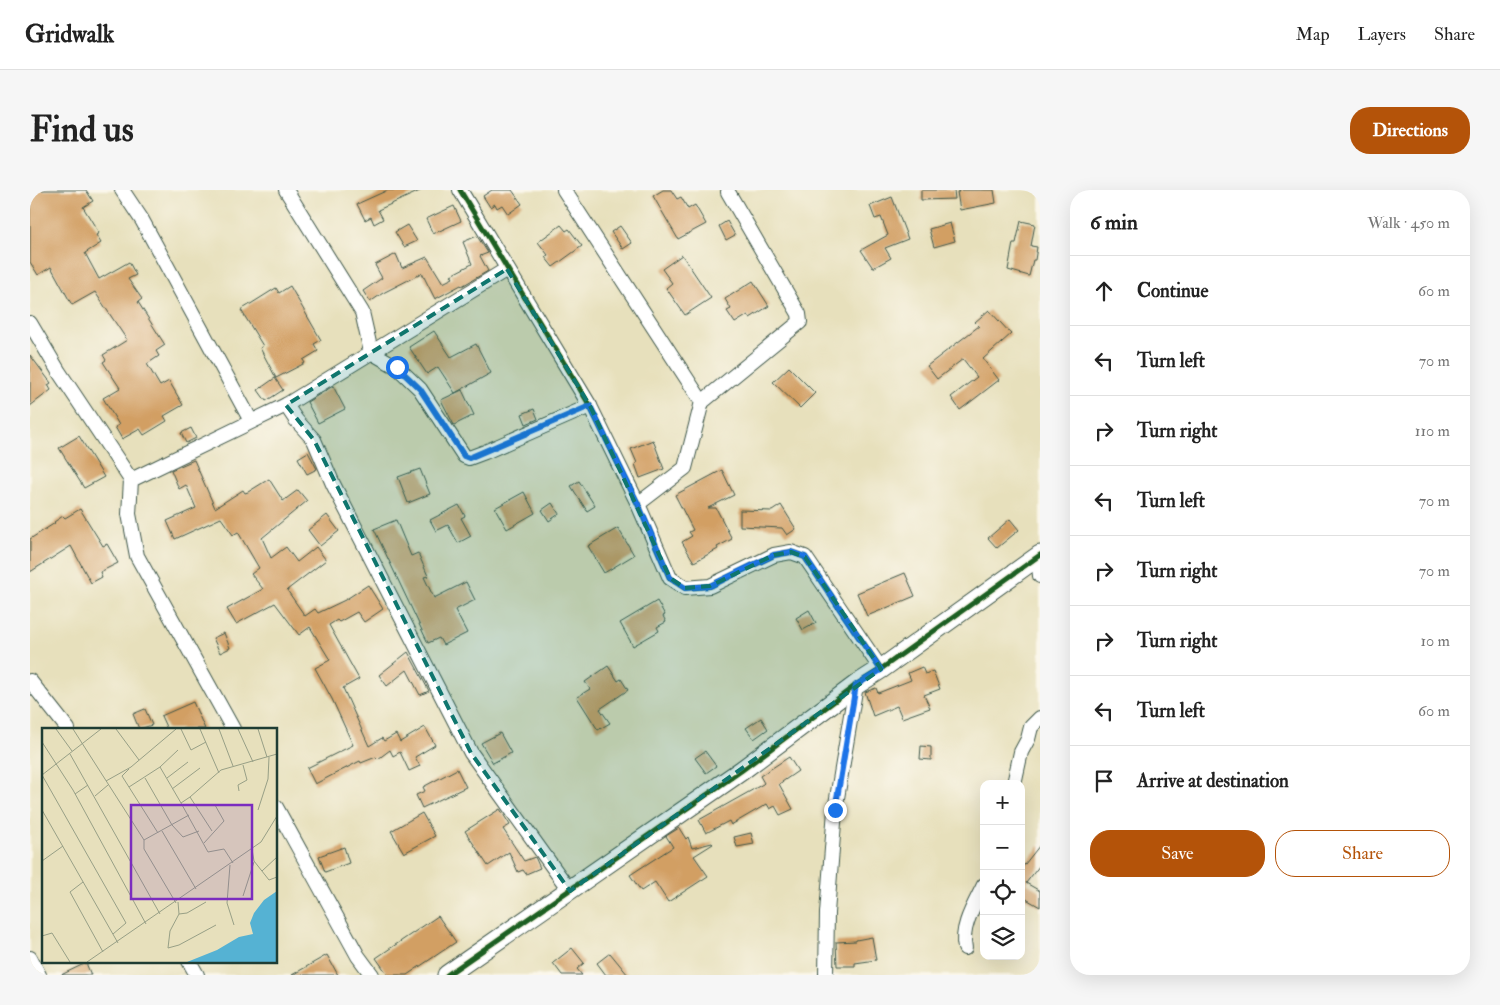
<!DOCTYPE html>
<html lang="en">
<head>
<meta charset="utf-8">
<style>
  :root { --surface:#fff; --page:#f6f6f6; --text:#222; --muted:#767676; --line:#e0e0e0; --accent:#b45309 }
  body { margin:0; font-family:"IM FELL Double Pica",serif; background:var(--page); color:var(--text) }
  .controls { position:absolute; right:15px; bottom:15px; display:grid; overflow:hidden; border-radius:10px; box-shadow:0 5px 20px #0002 }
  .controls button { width:45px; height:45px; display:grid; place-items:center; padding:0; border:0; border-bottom:1px solid var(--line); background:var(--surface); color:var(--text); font:25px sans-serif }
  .stop { position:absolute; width:15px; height:15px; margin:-11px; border:4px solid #1a73e8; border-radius:50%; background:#fff }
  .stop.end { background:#1a73e8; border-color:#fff; box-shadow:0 1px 5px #0008 }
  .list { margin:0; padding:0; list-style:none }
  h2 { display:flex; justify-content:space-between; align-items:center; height:65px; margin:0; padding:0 20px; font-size:21px }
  h2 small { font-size:16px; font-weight:400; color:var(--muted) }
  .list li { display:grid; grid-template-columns:32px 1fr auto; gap:15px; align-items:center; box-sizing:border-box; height:70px; padding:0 20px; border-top:1px solid var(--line) }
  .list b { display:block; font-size:19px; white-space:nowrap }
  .list em { font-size:16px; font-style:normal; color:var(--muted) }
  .actions { display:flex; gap:10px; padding:15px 20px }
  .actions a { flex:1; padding:11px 0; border:1px solid var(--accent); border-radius:20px; text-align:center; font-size:18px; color:var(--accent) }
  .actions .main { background:var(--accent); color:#fff }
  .icon { flex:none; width:28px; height:28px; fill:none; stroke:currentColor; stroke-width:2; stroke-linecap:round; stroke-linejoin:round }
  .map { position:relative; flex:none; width:1010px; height:785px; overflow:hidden; border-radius:20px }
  header { display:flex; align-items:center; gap:30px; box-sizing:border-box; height:70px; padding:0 25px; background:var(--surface); border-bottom:1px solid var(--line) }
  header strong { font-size:24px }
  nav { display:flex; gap:28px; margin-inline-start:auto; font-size:18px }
  .intro { display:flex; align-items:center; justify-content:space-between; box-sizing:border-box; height:120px; padding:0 30px }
  h1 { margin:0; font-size:35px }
  .button { padding:12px 22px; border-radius:20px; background:var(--accent); color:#fff; font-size:18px; font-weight:700 }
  main { display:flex; gap:30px; padding:0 30px }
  aside { flex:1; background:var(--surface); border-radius:20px; box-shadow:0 5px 20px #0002 }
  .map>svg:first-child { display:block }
  .building { fill:#d29f64 }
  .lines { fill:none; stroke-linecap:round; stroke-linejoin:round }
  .street-casing { stroke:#3d5548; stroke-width:16 }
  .secondary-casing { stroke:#3d5548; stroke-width:21 }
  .street { stroke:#fff; stroke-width:14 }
  .secondary { stroke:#fff; stroke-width:19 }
  .cycleway-casing { stroke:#fbf7ec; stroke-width:8 }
  .cycleway { stroke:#1b5e20; stroke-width:5 }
  .route { stroke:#1a73e8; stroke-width:6 }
  .marked { fill:#0f766e; fill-opacity:0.2; stroke:#0f766e; stroke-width:4; stroke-dasharray:10 6; stroke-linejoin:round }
  .inset-road { fill:none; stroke:#979f86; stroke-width:1 }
  .view { fill:#7b2cbf; fill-opacity:0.15; stroke:#7b2cbf; stroke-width:2.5 }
  .inset-edge { fill:none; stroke:#1f3d34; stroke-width:2.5 }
</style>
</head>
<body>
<header>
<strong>Gridwalk</strong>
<nav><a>Map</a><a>Layers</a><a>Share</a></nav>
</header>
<div class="intro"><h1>Find us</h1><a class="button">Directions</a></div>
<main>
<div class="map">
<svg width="1010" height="785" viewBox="0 0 1010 785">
  <rect width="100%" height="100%" fill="#fbf7ec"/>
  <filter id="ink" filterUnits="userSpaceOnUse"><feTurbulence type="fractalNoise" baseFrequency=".02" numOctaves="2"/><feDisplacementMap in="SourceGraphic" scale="10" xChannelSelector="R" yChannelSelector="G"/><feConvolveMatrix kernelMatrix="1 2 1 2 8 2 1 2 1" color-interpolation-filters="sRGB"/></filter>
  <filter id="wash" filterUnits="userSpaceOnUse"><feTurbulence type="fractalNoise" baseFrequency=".0096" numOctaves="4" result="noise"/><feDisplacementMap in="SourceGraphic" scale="20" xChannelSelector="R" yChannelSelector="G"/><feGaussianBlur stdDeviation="1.12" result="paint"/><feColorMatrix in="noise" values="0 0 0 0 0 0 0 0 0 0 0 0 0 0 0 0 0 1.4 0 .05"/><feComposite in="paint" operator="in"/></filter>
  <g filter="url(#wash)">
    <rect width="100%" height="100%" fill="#e7e0bc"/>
    <g id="blocks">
      <g class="building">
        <path d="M 0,0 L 56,0 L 63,11 L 53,17 L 69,43 L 66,45 L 71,53 L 55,63 L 69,89 L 99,72 L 106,85 L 98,89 L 112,109 L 108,112 L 135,155 L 126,161 L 129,166 L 117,174 L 130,196 L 139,191 L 153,215 L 134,226 L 137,231 L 114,245 L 110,239 L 92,249 L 85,237 L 89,235 L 73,208 L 90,198 L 73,172 L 76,170 L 73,165 L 97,150 L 65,102 L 42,115 L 21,77 L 8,85 L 0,72 Z"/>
        <path d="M 358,0 L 392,0 L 348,20 L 353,29 L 344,34 L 341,27 L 335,30 L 327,14 Z"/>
        <path d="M 462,0 L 482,0 L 492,14 L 478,24 L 472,15 L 467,18 L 465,14 L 460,17 L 453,6 Z"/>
        <path d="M 633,0 L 641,0 L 647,9 L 651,7 L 658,19 L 665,15 L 676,34 L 648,49 L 623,6 Z"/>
        <path d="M 891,0 L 924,0 L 925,9 L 891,10 Z"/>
        <path d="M 928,0 L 964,0 L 966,13 L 930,20 L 927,2 L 929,2 Z"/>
        <path d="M 862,7 L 878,49 L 855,58 L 861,68 L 843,78 L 831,60 L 858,45 L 851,27 L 845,29 L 840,16 Z"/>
        <path d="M 424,16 L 431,31 L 403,44 L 396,29 Z"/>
        <path d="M 697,31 L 705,45 L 696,50 L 689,36 Z"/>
        <path d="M 991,31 L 1005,34 L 1001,56 L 1007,57 L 1005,70 L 1003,70 L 999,86 L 978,80 L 983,53 L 986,53 Z"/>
        <path d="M 920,33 L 925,51 L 904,57 L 899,39 Z"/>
        <path d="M 377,35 L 387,51 L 374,57 L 365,42 Z"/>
        <path d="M 531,35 L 536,41 L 539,39 L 552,56 L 523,77 L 515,67 L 518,65 L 508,52 Z"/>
        <path d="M 590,36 L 602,53 L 593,59 L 581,42 Z"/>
        <path d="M 447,46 L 458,63 L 450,66 L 458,81 L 432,96 L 431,95 L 405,109 L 392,83 L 353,103 L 340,112 L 333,101 L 352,88 L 345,75 L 366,64 L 372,78 L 397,67 L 413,93 L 423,88 L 421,85 L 442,74 L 433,52 Z"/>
        <path d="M 652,65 L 681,108 L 655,125 L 636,98 L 642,93 L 632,79 Z"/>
        <path d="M 723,91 L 739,116 L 720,128 L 718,125 L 705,133 L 697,121 L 701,119 L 695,109 Z"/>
        <path d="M 260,96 L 291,150 L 284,154 L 288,161 L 273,170 L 275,173 L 246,188 L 230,158 L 233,156 L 211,120 L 246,98 L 249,103 Z"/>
        <path d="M 959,120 L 981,144 L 953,169 L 969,190 L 930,220 L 921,207 L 947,187 L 933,169 L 907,189 L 897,176 L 949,136 L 945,132 Z"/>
        <path d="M 404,141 L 421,167 L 446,154 L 461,183 L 425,203 L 408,177 L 397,184 L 379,157 Z"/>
        <path d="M 0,165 L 21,193 L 18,195 L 21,200 L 0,216 Z"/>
        <path d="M 759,177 L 785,203 L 770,218 L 743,192 Z"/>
        <path d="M 245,188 L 253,200 L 236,211 L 228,200 Z"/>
        <path d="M 303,196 L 315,219 L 288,233 L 277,212 Z"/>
        <path d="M 432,200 L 444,225 L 424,235 L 411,210 Z"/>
        <path d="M 504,219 L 508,229 L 496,234 L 492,224 Z"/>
        <path d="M 161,238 L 166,248 L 156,253 L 151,243 Z"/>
        <path d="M 49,246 L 74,287 L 54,298 L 29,258 Z"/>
        <path d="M 623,250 L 634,279 L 610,288 L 605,274 L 607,273 L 601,259 Z"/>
        <path d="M 278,262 L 287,279 L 277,284 L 268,268 Z"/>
        <path d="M 164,270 L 185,318 L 213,300 L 215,303 L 218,302 L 239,289 L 253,311 L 268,300 L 277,311 L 232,348 L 241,368 L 256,357 L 267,372 L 286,357 L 296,370 L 257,400 L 275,426 L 285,419 L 288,423 L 315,410 L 338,395 L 353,419 L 334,432 L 327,422 L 309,432 L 307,430 L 299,435 L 329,489 L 313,498 L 339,556 L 352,548 L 354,551 L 366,544 L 370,552 L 395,537 L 405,555 L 385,567 L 390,576 L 379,581 L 370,562 L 363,566 L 360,560 L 348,569 L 346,567 L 331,573 L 330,571 L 285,594 L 277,578 L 323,555 L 302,509 L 285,478 L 300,470 L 280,437 L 269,445 L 245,413 L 206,434 L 197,419 L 233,399 L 221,384 L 229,378 L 208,342 L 203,345 L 191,328 L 145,349 L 137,331 L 166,318 L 156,295 L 149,299 L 141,280 Z"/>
        <path d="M 390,279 L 400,304 L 378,313 L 368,287 Z"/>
        <path d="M 692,280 L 704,305 L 678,318 L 686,318 L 702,349 L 687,357 L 688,359 L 664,372 L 652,352 L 662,346 L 659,342 L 663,340 L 645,305 Z"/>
        <path d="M 549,291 L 565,316 L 557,321 L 541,296 Z"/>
        <path d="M 494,302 L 505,323 L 477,339 L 465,318 Z"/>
        <path d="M 522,313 L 529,324 L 519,331 L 512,320 Z"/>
        <path d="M 429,315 L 435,326 L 431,328 L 441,346 L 428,353 L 418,335 L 406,341 L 400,330 Z"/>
        <path d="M 751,315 L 766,339 L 757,345 L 752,338 L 710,336 L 710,320 L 742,321 Z"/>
        <path d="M 50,319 L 73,356 L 77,354 L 88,373 L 70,382 L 72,387 L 61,393 L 41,356 L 0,382 L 0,349 L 25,333 L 24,332 L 33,326 L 35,328 Z"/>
        <path d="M 297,325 L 309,341 L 290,356 L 278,340 Z"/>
        <path d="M 980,329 L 989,340 L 967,358 L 958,348 Z"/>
        <path d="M 366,330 L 381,366 L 388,363 L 398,386 L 394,387 L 404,408 L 436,392 L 445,410 L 425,420 L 437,443 L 413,455 L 409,448 L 398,453 L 344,339 Z"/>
        <path d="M 588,338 L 604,365 L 574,383 L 558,356 Z"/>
        <path d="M 875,383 L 885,406 L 837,426 L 827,403 Z"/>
        <path d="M 627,411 L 635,425 L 633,426 L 636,432 L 627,437 L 629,441 L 603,456 L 590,433 Z"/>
        <path d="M 779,420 L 786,433 L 773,440 L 766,428 Z"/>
        <path d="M 194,443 L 200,458 L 190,463 L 183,448 Z"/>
        <path d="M 378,462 L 399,501 L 390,505 L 377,480 L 357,496 L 349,485 Z"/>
        <path d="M 578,476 L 588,491 L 591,489 L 598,500 L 570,519 L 580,533 L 568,540 L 547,507 L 560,499 L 555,492 Z"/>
        <path d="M 892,477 L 895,484 L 903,481 L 910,499 L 894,505 L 900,518 L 872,528 L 867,516 L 843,526 L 835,502 L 846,498 L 848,503 L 881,490 L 878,483 Z"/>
        <path d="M 163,512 L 175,539 L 137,539 L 131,526 Z"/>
        <path d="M 115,519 L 122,535 L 109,539 L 103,524 Z"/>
        <path d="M 731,528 L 738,539 L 724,549 L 716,538 Z"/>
        <path d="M 470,543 L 481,563 L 463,573 L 451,553 Z"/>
        <path d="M 891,556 L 901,557 L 901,570 L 890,569 Z"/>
        <path d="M 675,561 L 686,576 L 676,583 L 665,568 Z"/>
        <path d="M 759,567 L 768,581 L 749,594 L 763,619 L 750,625 L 745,616 L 740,619 L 737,614 L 701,635 L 699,631 L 676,643 L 669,630 L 733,594 L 734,593 L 730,586 Z"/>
        <path d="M 427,579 L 436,597 L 392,618 L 386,605 L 395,601 L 393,597 Z"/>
        <path d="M 470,619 L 480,635 L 473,639 L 494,671 L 505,667 L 510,678 L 496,684 L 493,680 L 488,682 L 479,662 L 458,676 L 435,641 Z"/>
        <path d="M 392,623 L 405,646 L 374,663 L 361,641 Z"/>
        <path d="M 649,638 L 656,649 L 658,647 L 662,658 L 682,653 L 683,654 L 664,666 L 678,686 L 638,712 L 625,692 L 611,701 L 600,685 L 643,657 L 636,646 Z"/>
        <path d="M 721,643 L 724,654 L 707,657 L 704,647 Z"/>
        <path d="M 1010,655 L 1010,675 L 996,693 L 1010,701 L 1010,717 L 991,706 L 991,679 Z"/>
        <path d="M 314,657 L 319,673 L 295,682 L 289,666 Z"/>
        <path d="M 408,726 L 426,752 L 377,785 L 358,785 L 346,768 Z"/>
        <path d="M 842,747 L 846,770 L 825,773 L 825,776 L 807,776 L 806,752 L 826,751 L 826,750 Z"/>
        <path d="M 542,758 L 554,773 L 547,779 L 552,785 L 532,785 L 523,773 Z"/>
        <path d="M 580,763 L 598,785 L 576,785 L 567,773 Z"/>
        <path d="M 297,765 L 308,785 L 262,785 Z"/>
        <path d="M 56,773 L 61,785 L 31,785 Z"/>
      </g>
    </g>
  </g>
  <g filter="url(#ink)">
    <use href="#blocks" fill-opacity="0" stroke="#3d5548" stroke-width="1"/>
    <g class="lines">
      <g class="street-casing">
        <g id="street">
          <path d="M 92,0 L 112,30 L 221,231"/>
          <path d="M 256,0 L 332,122 L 341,162 L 367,177 L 390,199 L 434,266 L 439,268 L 455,262 L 560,216"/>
          <path d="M 430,0 L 560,216 L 608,314 L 640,388 L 655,398 L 680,396 L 744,365 L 761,362 L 775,367 L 851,479"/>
          <path d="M 534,0 L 672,212"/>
          <path d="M 0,133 L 29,182 L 101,290"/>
          <path d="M 256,215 L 266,230 L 284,250 L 303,294 L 441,563 L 540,701"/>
          <path d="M 608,314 L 655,278 L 672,212 L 770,132 L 769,124 L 698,2"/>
          <path d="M 1008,366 L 1010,386"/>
          <path d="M 0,491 L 38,539"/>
          <path d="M 203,539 L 107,366 L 99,324 L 101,290 L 256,215 L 477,79"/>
          <path d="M 984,594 L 991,562 L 998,549 L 1001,537 L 1010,528"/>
          <path d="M 246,617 L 328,766 L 342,785"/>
          <path d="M 935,758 C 930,737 945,714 954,695"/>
          <path d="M 0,768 L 9,785"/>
          <path d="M 159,771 L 167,785"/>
          <path d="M 796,785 L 797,723 L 805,620 L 826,495"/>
        </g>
      </g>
      <g class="secondary-casing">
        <path id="secondary" d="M 417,785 L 711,581 L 826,495 L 851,479 L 1010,365"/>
      </g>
      <use href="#street" class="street"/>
      <use href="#secondary" class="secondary"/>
      <g class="cycleway-casing">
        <g id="cycleway">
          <path d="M 430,0 L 560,216 L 608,314 L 640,388 L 655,398 L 680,396 L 744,365 L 761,362 L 775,367 L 851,479"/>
          <path d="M 417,785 L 711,581 L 826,495 L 851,479 L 1010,365"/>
        </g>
      </g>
      <use href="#cycleway" class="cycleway"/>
    </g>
  </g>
  <g class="lines" filter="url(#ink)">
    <path class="route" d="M 367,177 L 390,199 L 434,266 L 439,268 L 560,216 L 608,314 L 640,388 L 655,398 L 680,396 L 744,365 L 761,362 L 775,367 L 851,480 L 826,495 L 805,620"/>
  </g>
  <path class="marked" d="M 477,79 L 560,216 L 640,388 L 655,398 L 680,396 L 744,365 L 761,362 L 775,367 L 851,479 L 540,701 L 441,563 L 284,250 L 256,215 Z"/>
  <g transform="translate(12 538)">
    <rect width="235" height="235" fill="#e7e0bc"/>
    <path d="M 235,163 L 235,234 L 145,234 L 175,222 L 197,209 L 211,206 L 208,195 L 212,185 L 222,172 Z" fill="#55b2d3"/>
    <path class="inset-road" d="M 14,1 L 30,23M 31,1 L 102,112M 74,1 L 97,32M 139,1 L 149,22 L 164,14M 158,1 L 177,45M 177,1 L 191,38M 196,1 L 211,34M 216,1 L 225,29M 0,14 L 31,62 L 104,196M 28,26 L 118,186M 118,39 L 139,75M 87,41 L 80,48 L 116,105M 0,47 L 84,195 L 71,206M 0,47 L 59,1M 103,50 L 130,97 L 141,109 L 157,103M 125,50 L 146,34M 64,53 L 89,39 L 134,1M 87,59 L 118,39 L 136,22M 130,61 L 158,40M 197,63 L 196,57 L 205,52 L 201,37M 33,66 L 46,57M 53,68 L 66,57M 148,69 L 179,42 L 235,26M 0,82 L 76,215M 216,82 L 226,51 L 227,29M 120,103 L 154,161M 170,103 L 148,69 L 139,75 L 166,124 L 182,121 L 191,135M 162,115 L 182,93 L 173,77M 210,121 L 212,133 L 227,152 L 235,149M 0,133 L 21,118M 188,137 L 185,175 L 192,197M 220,143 L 235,129M 41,154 L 28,164 L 61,224M 201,168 L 212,134M 136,174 L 137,186 L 128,203 L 126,220 L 137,217 L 174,197M 134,175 L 102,121 L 102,112 L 147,87M 137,186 L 145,185 L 164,174M 0,208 L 10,205 L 28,234M 45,234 L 219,114 L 235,88"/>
    <path class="view" d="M 89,77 L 210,77 L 210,171 L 89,171 Z"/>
    <rect width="235" height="235" class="inset-edge"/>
  </g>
</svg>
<div class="controls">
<button>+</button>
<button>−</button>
<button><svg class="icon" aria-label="locate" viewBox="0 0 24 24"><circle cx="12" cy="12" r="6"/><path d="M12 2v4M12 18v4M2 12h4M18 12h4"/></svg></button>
<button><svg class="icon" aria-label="layers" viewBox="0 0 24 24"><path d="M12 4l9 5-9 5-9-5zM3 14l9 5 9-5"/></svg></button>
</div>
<div class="stop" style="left:367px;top:177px"></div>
<div class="stop end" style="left:805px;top:620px"></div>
</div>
<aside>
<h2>6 min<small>Walk · 450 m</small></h2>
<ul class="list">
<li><svg class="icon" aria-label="ahead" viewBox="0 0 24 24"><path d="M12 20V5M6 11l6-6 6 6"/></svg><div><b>Continue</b></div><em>60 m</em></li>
<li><svg class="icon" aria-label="left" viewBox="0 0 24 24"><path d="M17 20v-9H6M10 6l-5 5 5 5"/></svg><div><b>Turn left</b></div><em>70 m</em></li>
<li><svg class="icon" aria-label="right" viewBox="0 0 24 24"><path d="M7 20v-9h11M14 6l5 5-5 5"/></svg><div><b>Turn right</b></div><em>110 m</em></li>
<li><svg class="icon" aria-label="left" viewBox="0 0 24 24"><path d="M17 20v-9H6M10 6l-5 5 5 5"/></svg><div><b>Turn left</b></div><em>70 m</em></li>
<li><svg class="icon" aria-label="right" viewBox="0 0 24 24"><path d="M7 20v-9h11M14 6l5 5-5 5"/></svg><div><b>Turn right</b></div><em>70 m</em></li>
<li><svg class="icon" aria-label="right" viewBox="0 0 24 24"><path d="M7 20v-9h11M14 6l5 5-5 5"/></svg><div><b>Turn right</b></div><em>10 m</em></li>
<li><svg class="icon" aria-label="left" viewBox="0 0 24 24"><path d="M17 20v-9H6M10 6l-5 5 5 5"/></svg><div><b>Turn left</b></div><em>60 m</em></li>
<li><svg class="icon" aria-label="arrive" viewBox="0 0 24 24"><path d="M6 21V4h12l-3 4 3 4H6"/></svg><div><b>Arrive at destination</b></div></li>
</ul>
<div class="actions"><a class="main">Save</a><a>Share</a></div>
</aside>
</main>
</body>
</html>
